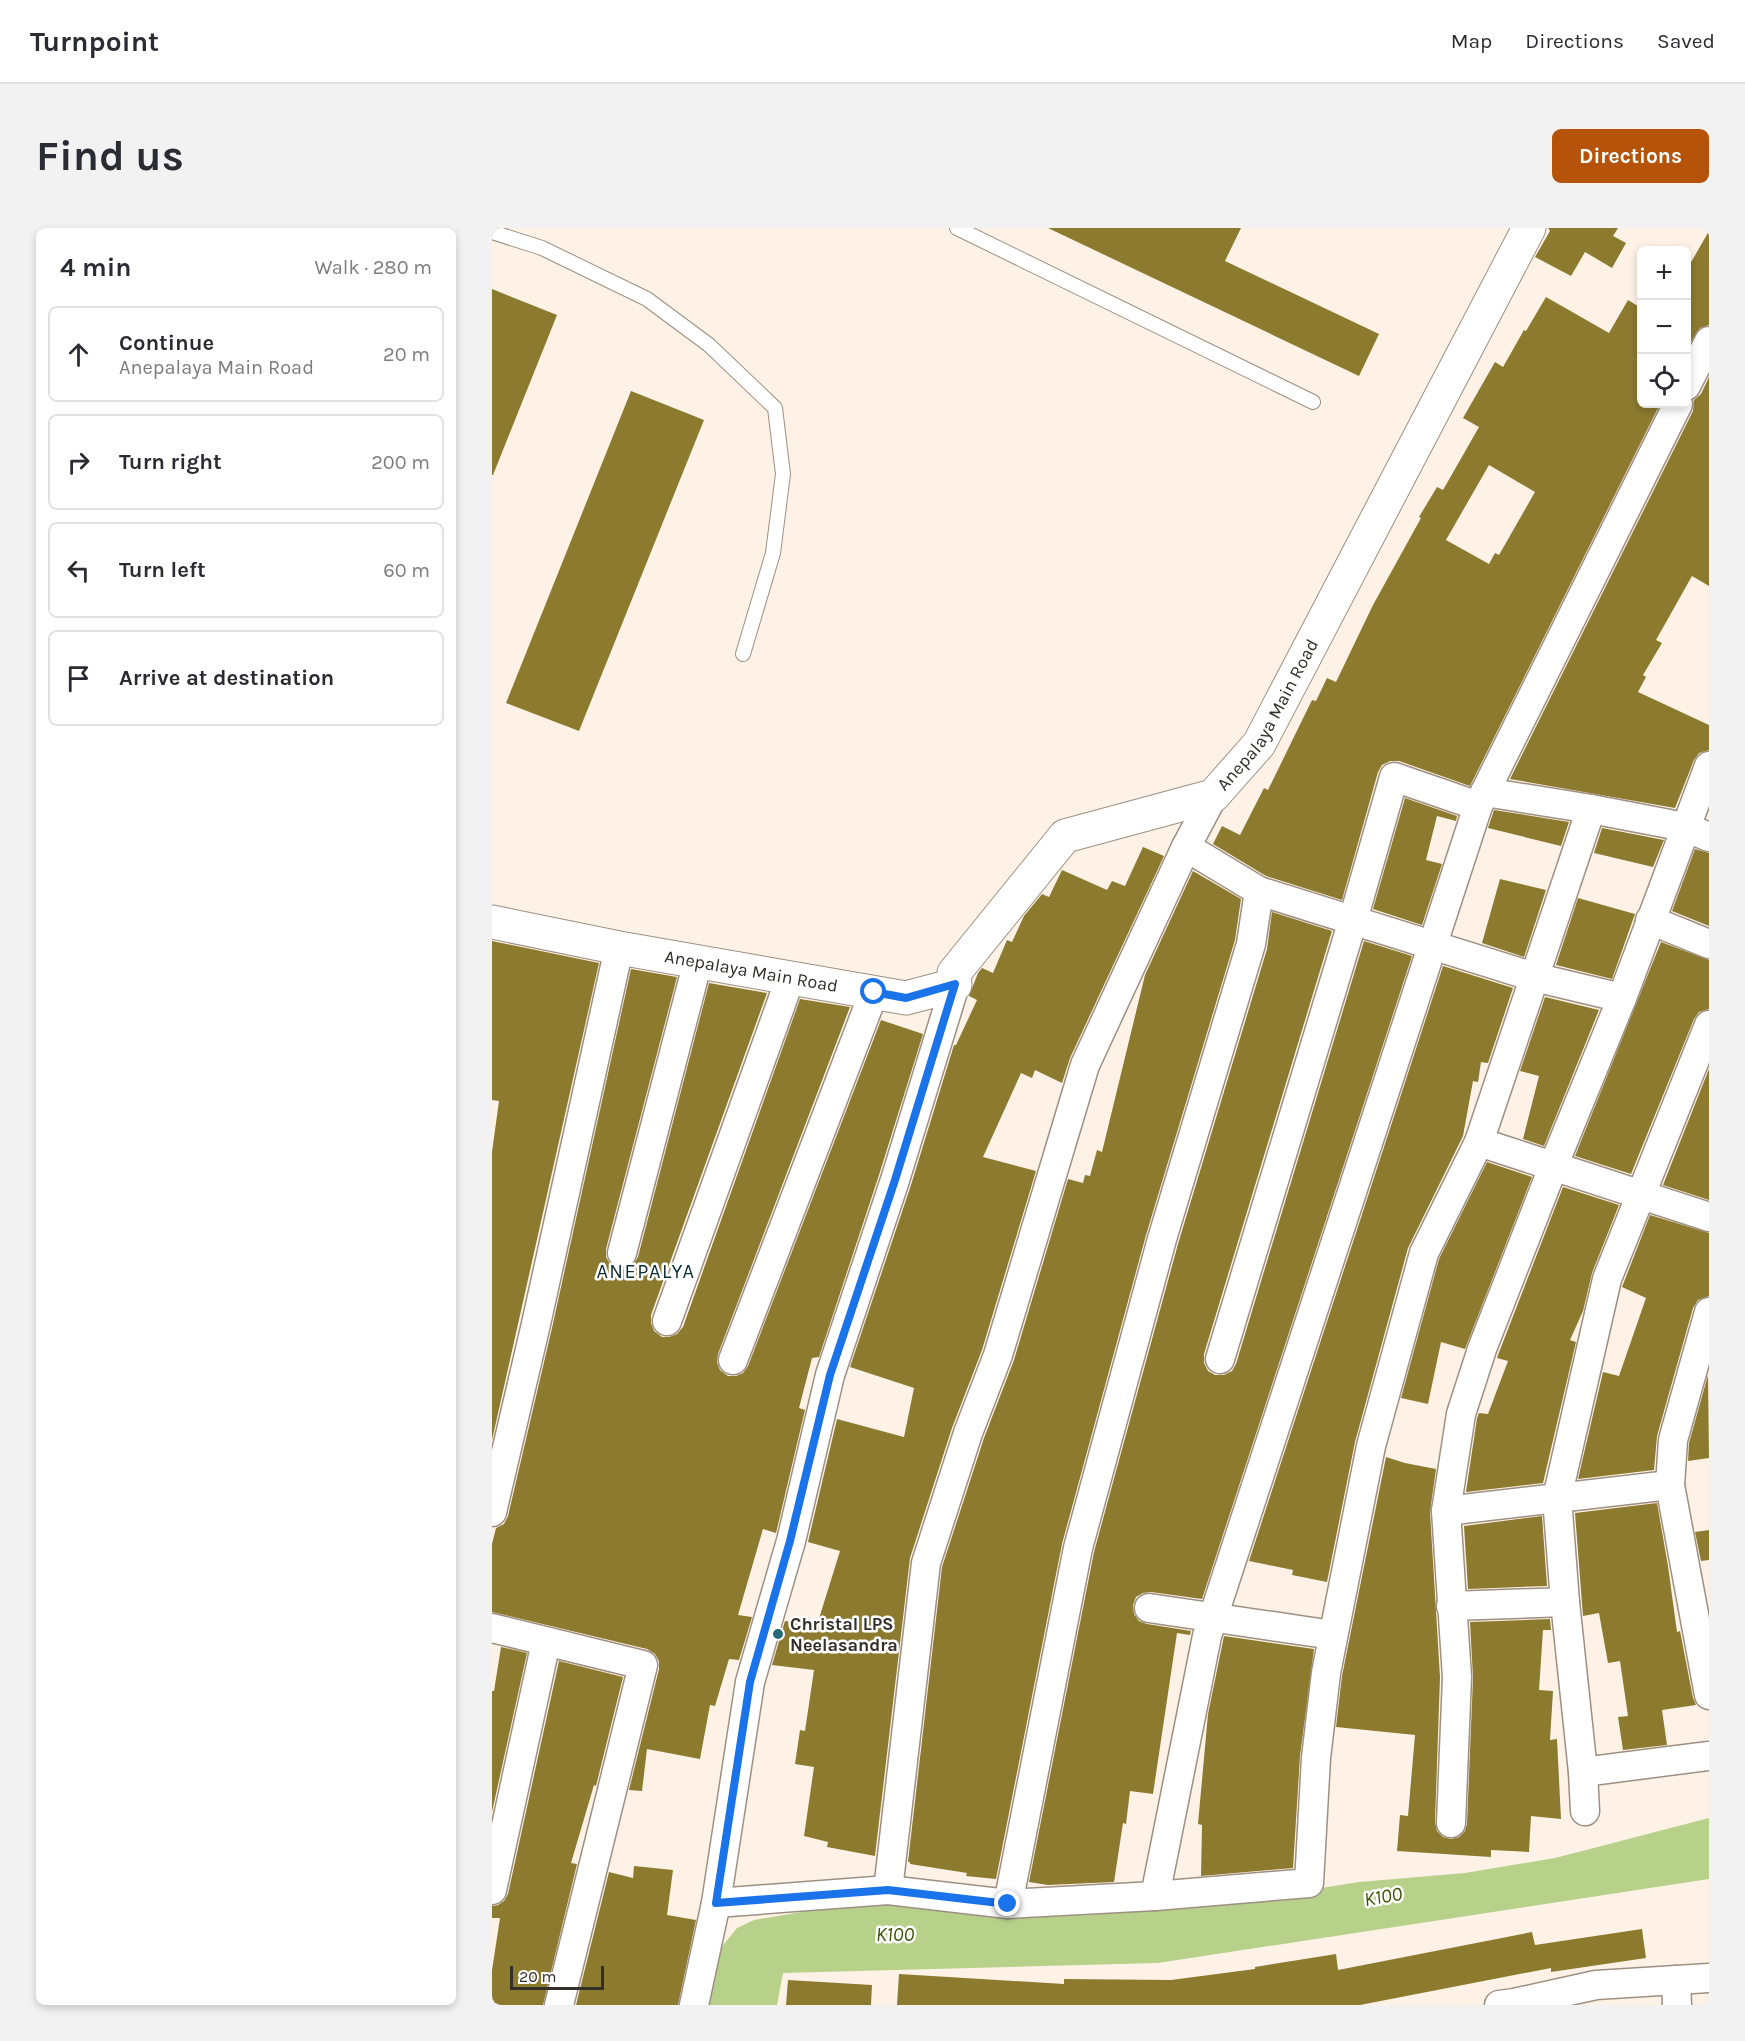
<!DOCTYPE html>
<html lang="en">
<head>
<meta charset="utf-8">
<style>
  :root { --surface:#fff; --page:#f2f2f3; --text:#2b2b33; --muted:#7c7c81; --line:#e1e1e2; --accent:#b45309 }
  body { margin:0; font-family:Karla,sans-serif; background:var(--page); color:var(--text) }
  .controls { position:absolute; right:18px; top:18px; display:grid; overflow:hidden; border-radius:9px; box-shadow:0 3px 9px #0003 }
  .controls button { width:54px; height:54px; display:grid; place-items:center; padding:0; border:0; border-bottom:2px solid var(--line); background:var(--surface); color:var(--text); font:30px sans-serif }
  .scale { position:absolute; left:18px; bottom:15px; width:94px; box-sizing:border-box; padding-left:6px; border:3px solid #342e28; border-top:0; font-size:16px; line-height:21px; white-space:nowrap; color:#342e28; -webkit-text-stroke:4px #fff; paint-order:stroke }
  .stop { position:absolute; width:18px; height:18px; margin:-14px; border:4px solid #1a73e8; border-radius:50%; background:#fff }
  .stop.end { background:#1a73e8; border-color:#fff; box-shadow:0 2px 6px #0008 }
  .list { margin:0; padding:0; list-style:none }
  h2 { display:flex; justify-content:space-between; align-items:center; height:78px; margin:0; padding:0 24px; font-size:26px }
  h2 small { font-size:20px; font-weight:400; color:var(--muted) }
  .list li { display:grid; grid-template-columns:39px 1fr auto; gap:18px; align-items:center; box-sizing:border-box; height:96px; margin:0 12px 12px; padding:0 12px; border:2px solid var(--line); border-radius:9px }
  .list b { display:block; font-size:22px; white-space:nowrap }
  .list p { margin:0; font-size:20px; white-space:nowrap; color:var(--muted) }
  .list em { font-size:20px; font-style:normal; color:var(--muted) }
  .icon { flex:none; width:33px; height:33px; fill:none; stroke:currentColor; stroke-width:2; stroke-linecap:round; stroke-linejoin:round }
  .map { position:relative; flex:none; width:1217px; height:1777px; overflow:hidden; border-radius:9px }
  header { display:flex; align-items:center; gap:36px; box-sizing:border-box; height:84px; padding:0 30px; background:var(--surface); border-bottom:2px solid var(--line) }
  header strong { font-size:28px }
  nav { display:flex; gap:33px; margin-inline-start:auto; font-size:21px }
  .intro { display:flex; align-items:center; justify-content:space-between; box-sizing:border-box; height:144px; padding:0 36px }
  h1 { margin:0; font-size:42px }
  .button { padding:15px 27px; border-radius:9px; background:var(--accent); color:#fff; font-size:21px; font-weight:700 }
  main { display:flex; gap:36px; padding:0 36px }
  aside { flex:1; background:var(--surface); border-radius:9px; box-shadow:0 3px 9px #0003 }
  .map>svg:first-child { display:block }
  .water { fill:#b7d18b }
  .building { fill:#8c7b2f; fill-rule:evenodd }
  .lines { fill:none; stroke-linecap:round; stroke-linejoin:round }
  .lane-casing { stroke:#9d9082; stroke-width:16 }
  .street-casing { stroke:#9d9082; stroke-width:31 }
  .secondary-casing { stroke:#9d9082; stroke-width:35 }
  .lane { stroke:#fff; stroke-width:14 }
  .street { stroke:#fff; stroke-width:28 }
  .secondary { stroke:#fff; stroke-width:33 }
  .route { stroke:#1a73e8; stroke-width:8 }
  .poi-dot { fill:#236b77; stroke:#fff; stroke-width:2 }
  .labels { text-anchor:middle; stroke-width:5; stroke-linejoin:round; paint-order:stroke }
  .street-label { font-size:18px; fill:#342e28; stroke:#fff }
  .poi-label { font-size:18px; font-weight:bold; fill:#342e28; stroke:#fff; text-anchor:start }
  .neighbourhood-label { font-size:20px; letter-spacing:1.5px; fill:#0c2e34; stroke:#fff }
  .water-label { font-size:20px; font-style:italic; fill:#3e5404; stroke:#fff }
</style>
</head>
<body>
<header>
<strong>Turnpoint</strong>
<nav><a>Map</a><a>Directions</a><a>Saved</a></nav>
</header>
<div class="intro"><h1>Find us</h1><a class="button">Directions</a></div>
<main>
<aside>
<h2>4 min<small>Walk · 280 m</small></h2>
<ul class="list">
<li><svg class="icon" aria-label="ahead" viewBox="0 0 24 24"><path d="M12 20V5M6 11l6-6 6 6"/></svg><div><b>Continue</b><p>Anepalaya Main Road</p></div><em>20 m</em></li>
<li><svg class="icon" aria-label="right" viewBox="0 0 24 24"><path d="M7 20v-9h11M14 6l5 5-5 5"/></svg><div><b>Turn right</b></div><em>200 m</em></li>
<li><svg class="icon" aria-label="left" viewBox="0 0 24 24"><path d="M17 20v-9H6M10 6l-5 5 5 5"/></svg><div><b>Turn left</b></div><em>60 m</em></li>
<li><svg class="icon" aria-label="arrive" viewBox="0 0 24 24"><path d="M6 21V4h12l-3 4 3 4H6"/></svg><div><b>Arrive at destination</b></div></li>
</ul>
</aside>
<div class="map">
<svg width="1217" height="1777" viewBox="0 0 1217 1777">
  <rect width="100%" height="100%" fill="#fef2e6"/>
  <path class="water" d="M 1217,1590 L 1217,1651 L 666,1735 L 291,1745 L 285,1777 L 212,1777 L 223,1727 L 245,1700 L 262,1692 L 356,1676 L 771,1669 L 867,1654 L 973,1645 L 1063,1630 Z"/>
  <g class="building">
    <path d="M 556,0 L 749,0 L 733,33 L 887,106 L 867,148 Z"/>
    <path d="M 1056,0 L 1126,0 L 1121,8 L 1134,15 L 1120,40 L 1093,24 L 1079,48 L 1043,29 L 1058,3 Z"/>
    <path d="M 1217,3 L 1217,97 L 1208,100 L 1194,121 L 1194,43 Z"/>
    <path d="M 0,61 L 65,87 L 1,247 L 0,247 Z"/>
    <path d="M 1054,69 L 1117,105 L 1136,72 L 1149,80 L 1149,176 L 1168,176 L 978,558 L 907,533 L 898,533 L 890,537 L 886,544 L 850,672 L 774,648 L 721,616 L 730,598 L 748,607 L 772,560 L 776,562 L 820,472 L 824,473 L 835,450 L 844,454 L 881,377 L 929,290 L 927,289 L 945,259 L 951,262 L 987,199 L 971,190 L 1003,134 L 1011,139 L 1032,102 L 1034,103 ZM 997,237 L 1043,264 L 1007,327 L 1003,325 L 997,336 L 954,312 Z"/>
    <path d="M 1217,149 L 1217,358 L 1200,348 L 1164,412 L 1170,415 L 1151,447 L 1154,449 L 1146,464 L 1217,497 L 1217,522 L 1207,525 L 1202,532 L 1183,580 L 1018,551 L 1201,183 L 1202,172 L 1209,166 Z"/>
    <path d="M 139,163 L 212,192 L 87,503 L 14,475 Z"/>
    <path d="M 913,570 L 965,588 L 964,593 L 945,588 L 934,632 L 950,636 L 930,697 L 881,681 Z"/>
    <path d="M 1002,582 L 1077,594 L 1069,618 L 996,600 Z"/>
    <path d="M 1110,600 L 1172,612 L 1161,639 L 1102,625 Z"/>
    <path d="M 651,619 L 672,628 L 578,830 L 570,855 L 543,842 L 540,850 L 529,845 L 491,929 L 544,943 L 490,1122 L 460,1200 L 418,1330 L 383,1628 L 335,1619 L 336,1614 L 312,1608 L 322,1539 L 303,1536 L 308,1502 L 313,1503 L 322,1442 L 280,1437 L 293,1393 L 325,1397 L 348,1323 L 316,1314 L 345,1191 L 412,1209 L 422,1160 L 358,1139 L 419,957 L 462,817 L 464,817 L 485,772 L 477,768 L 486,745 L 490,740 L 501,745 L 515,712 L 520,714 L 532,688 L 550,666 L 557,669 L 570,642 L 615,662 L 620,653 L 633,658 Z"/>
    <path d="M 1203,621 L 1217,625 L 1217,698 L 1180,683 Z"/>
    <path d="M 701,643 L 749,671 L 743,712 L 654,1007 L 570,1316 L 504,1651 L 474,1648 L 475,1645 L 418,1636 L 418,1634 L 416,1634 L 450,1339 L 492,1210 L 522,1132 L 576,951 L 591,955 L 593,947 L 598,948 L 605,922 L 610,924 L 653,747 Z"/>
    <path d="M 1008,651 L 1054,662 L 1032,729 L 990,715 Z"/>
    <path d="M 1086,670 L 1143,686 L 1120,751 L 1064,737 Z"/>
    <path d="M 780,684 L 840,703 L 712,1126 L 712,1135 L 716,1143 L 723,1147 L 732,1147 L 740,1143 L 744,1136 L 872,713 L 920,728 L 710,1371 L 659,1364 L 651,1365 L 644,1369 L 641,1377 L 642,1386 L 647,1393 L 655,1396 L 699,1403 L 698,1407 L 685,1405 L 661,1566 L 638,1563 L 634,1596 L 631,1595 L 622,1654 L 556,1657 L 537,1654 L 602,1324 L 686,1016 L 775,721 Z"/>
    <path d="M 0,713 L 107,735 L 0,1212 L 0,924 L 7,873 L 0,872 Z"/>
    <path d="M 1169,714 L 1217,732 L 1217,781 L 1207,784 L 1202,791 L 1139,946 L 1083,928 Z"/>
    <path d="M 951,738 L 1021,760 L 996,835 L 989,834 L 986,854 L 981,853 L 971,908 L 916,1020 L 863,1214 L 835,1354 L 800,1347 L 801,1342 L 757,1333 Z"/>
    <path d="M 139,741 L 185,749 L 114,1021 L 114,1029 L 118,1036 L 126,1041 L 135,1041 L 141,1037 L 146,1029 L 217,755 L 275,765 L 159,1087 L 159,1095 L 162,1103 L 170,1109 L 177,1109 L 185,1106 L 191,1099 L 308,771 L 358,779 L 226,1126 L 225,1134 L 228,1142 L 236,1148 L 244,1148 L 251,1145 L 256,1138 L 389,792 L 431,806 L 387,947 L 327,1129 L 320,1130 L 307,1180 L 313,1182 L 284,1305 L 271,1301 L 246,1387 L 260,1389 L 247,1432 L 237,1431 L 223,1478 L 218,1477 L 208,1531 L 155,1521 L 150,1563 L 137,1562 L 167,1441 L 167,1433 L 163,1426 L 155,1421 L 0,1384 L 0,1316 L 4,1300 L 12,1296 L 16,1288 L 60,1100 Z"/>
    <path d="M 1053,769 L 1107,782 L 1052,918 L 1031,911 L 1047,848 L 1028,843 Z"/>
    <path d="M 1217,841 L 1217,972 L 1171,957 Z"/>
    <path d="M 995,934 L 1040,949 L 973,1121 L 949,1114 L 936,1176 L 909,1170 L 947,1031 Z"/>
    <path d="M 1071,959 L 1127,977 L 1100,1045 L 1091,1083 L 1078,1112 L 1084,1114 L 1051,1255 L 974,1264 L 985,1190 L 987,1185 L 996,1186 L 1016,1133 L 1005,1130 L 1006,1127 Z"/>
    <path d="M 1158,987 L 1217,1005 L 1217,1068 L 1206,1072 L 1201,1080 L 1165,1208 L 1162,1242 L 1086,1251 L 1111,1144 L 1127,1148 L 1154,1070 L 1130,1059 Z"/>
    <path d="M 1216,1147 L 1217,1230 L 1196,1233 L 1197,1215 Z"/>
    <path d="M 894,1229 L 913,1235 L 944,1241 L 938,1284 L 948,1449 L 943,1594 L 945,1603 L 951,1609 L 959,1611 L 967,1609 L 973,1603 L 975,1596 L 981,1450 L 978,1394 L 1058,1391 L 1059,1402 L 1051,1402 L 1047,1462 L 1061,1463 L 1058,1512 L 1065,1511 L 1069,1591 L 1039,1588 L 1037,1624 L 999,1622 L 999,1629 L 905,1623 L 908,1587 L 916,1588 L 923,1507 L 844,1499 L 850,1448 Z"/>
    <path d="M 1165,1275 L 1176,1338 L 1185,1404 L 1188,1403 L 1201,1470 L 1204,1477 L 1170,1482 L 1175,1517 L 1131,1522 L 1126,1489 L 1136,1488 L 1128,1433 L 1116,1435 L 1107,1385 L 1091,1388 L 1083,1285 Z"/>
    <path d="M 1050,1288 L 1055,1358 L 976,1361 L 972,1298 Z"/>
    <path d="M 1217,1302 L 1217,1332 L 1209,1333 L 1203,1304 Z"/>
    <path d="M 732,1408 L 822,1421 L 808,1528 L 801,1640 L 709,1648 L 710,1597 L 706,1596 L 716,1486 Z"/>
    <path d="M 9,1419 L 35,1425 L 0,1584 L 0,1463 L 2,1463 Z"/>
    <path d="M 67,1433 L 131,1449 L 104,1558 L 102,1557 L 79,1635 L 85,1636 L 51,1777 L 0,1777 L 0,1742 L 8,1690 L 0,1690 L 0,1678 L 6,1677 L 12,1673 L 16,1666 Z"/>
    <path d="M 142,1638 L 181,1642 L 175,1687 L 204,1692 L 186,1777 L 84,1777 L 117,1644 L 141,1650 Z"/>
    <path d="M 1150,1701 L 1154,1730 L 1059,1744 L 1059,1740 L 868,1777 L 405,1777 L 407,1746 L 572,1756 L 572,1751 L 679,1752 L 763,1741 L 763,1739 L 844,1726 L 846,1742 L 1040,1704 L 1043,1717 Z"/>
    <path d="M 296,1752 L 380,1757 L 379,1777 L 294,1777 Z"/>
  </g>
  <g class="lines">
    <g class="lane-casing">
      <g id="lane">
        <path d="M 465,0 L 821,174"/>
        <path d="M 0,4 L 50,20 L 155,71 L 217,117 L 283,180 L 291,246 L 281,325 L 251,426"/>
      </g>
    </g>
    <g class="street-casing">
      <g id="street">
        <path d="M 1194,158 L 1217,113"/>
        <path d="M 993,564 L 1099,581 L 1193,599 L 1217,609"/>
        <path d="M 694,619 L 767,663 L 1042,749 L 1130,770"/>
        <path d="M 1158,692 L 1217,716"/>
        <path d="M 463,757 L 403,952 L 338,1147 L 299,1313 L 258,1454 L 224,1675 L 396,1662 L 516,1676 L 663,1668 L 817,1655 L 824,1530 L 834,1445 L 879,1218 L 932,1025 L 987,914 L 1099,581"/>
        <path d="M 987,914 L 1217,989"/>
        <path d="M 130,1025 L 206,733"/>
        <path d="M 1217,1084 L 1181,1212 L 1178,1257 L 1217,1467"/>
        <path d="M 175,1093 L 298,751"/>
        <path d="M 728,1131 L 861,692 L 902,549 L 986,578"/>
        <path d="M 241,1132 L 382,764"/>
        <path d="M 954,1283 L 1178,1257"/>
        <path d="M 0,1284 L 44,1096 L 127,720"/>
        <path d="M 959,1378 L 1073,1374"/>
        <path d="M 657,1380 L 841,1407"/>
        <path d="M 0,1400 L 151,1437 L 67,1777"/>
        <path d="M 1091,1544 L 1217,1528"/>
        <path d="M 1093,1583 L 1091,1544 L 1073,1374 L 1065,1270 L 1115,1051 L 1217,797"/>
        <path d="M 959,1595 L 965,1449 L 954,1283 L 969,1186 L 990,1121 L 1067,924 L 1130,770 L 1217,538"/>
        <path d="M 0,1662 L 54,1414"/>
        <path d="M 396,1662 L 434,1335 L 476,1205 L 506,1127 L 593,837 L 694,619 L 721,568"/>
        <path d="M 663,1668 L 715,1408 L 986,578 L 1186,176"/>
        <path d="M 516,1676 L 586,1320 L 670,1011 L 759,716 L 767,663"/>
        <path d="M 1184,1752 L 1185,1777"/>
        <path d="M 202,1777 L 224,1675"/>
        <path d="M 1007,1777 L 1022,1775 L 1104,1757 L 1217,1750"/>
      </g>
    </g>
    <g class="secondary-casing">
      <g id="secondary">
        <path id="s1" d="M 0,694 L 127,720 L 414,770 L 463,757 L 462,745 L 573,608 L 721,568 L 767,516 L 1037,0"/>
      </g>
    </g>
    <use href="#lane" class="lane"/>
    <use href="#street" class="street"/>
    <use href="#secondary" class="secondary"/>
  </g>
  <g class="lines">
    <path class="route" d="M 382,764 L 414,770 L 463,756 L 403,952 L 338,1147 L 298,1313 L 258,1454 L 224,1675 L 396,1662 L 516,1676"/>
  </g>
  <circle class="poi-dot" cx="286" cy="1406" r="6"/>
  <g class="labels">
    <g class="street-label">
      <text dy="6" stroke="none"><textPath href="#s1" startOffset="912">Anepalaya Main Road</textPath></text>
      <text dy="6" stroke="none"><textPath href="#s1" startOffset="264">Anepalaya Main Road</textPath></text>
    </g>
    <g class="poi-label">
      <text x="298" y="1402">Christal LPS<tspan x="298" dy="21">Neelasandra</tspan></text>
    </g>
    <g class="neighbourhood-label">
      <text x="154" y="1050">ANEPALYA</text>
    </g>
    <g class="water-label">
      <text transform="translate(891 1668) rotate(-10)" y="7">K100</text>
      <text x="403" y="1713">K100</text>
    </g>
  </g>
</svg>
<div class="controls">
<button>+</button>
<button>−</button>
<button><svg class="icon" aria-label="locate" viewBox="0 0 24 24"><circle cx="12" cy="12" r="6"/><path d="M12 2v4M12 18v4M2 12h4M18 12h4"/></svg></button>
</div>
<div class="scale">20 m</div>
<div class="stop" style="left:382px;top:764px"></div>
<div class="stop end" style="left:516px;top:1676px"></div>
</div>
</main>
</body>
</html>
